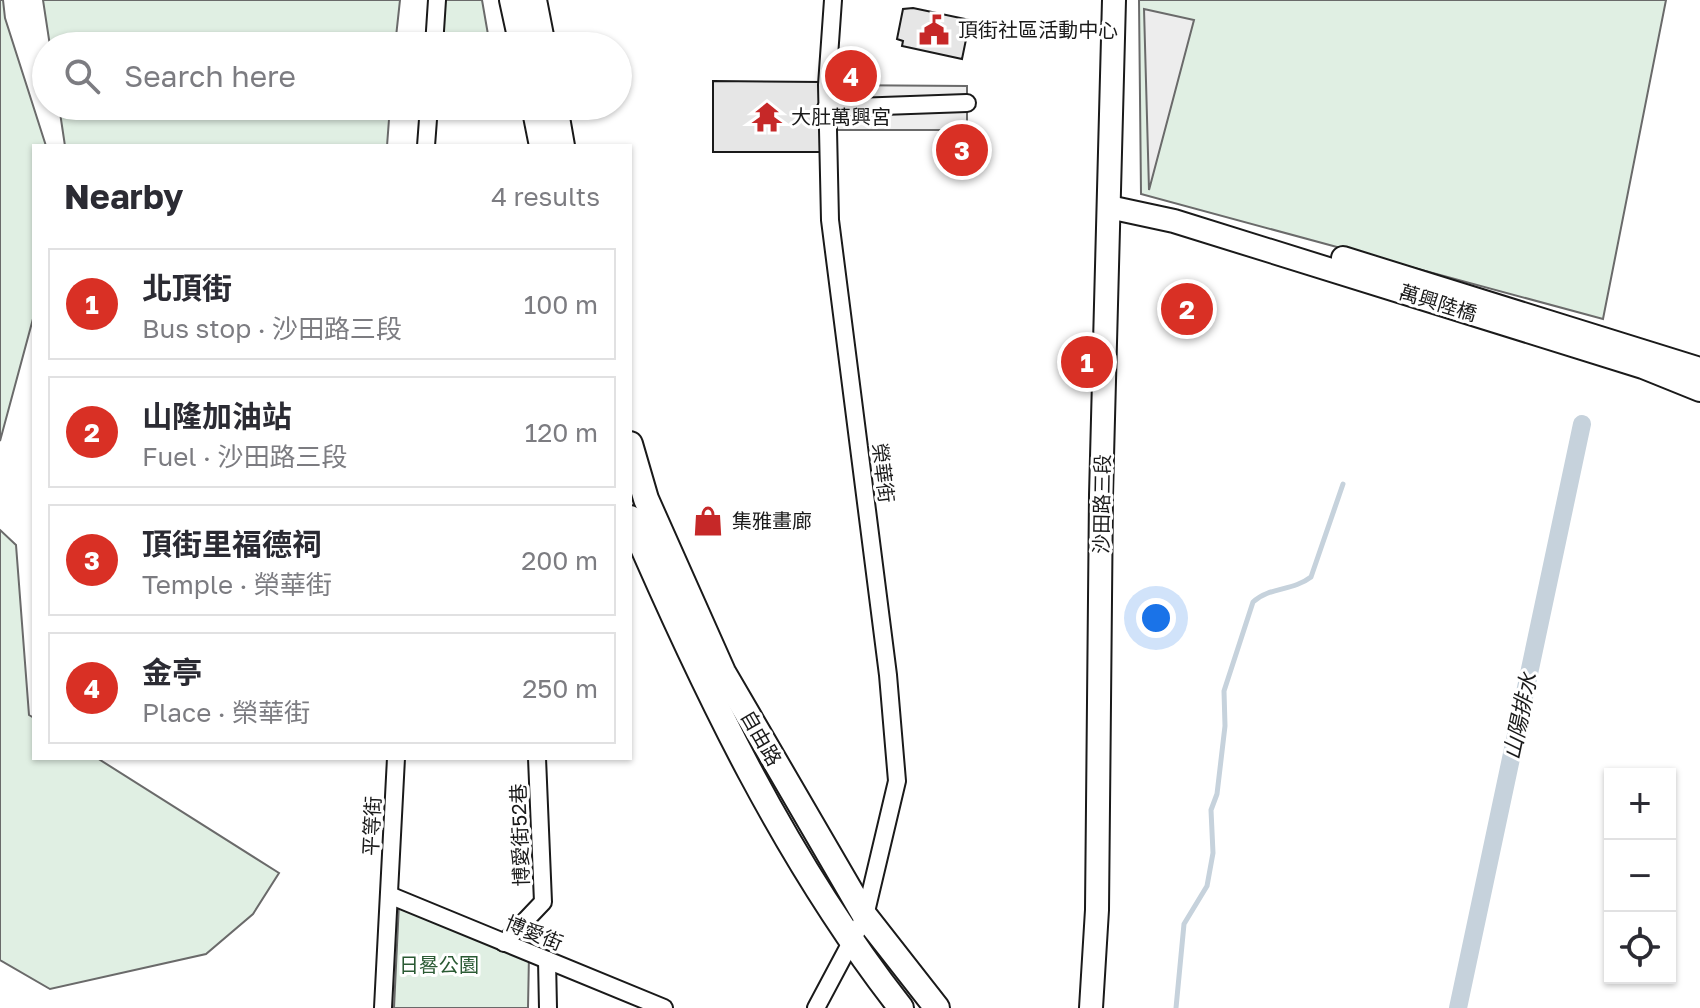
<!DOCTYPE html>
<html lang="en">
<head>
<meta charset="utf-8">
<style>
  :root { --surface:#fff; --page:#f7f7f7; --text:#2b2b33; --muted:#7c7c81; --line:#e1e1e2; --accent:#d93025 }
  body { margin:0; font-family:"Golos Text","Noto Sans TC",sans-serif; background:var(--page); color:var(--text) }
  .controls { position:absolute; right:24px; bottom:24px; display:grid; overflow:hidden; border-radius:0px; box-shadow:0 2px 6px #0004 }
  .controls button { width:72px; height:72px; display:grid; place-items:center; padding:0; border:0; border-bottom:2px solid var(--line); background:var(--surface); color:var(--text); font:40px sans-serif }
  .you { position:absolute; left:1156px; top:618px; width:28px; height:28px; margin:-20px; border:6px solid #fff; border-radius:50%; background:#1a73e8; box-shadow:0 0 0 12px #1a73e833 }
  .badge { display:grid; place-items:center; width:52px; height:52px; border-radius:50%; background:var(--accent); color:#fff; font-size:26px; font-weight:700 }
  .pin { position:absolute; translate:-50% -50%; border:4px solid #fff; box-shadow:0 2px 8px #0006 }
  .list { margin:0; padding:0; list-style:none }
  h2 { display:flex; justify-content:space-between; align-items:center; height:104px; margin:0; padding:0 32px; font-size:34px }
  h2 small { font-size:26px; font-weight:400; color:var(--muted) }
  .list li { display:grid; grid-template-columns:52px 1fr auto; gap:24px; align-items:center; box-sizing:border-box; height:112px; margin:0 16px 16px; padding:0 16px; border:2px solid var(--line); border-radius:0px }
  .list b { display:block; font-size:30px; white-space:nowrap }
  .list p { margin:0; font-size:26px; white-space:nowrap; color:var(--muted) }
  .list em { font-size:26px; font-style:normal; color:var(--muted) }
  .icon { flex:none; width:44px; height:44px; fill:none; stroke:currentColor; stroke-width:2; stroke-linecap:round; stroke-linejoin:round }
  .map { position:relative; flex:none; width:1700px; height:1008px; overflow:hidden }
  .search { position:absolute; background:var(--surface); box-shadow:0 2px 6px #0004; left:32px; top:32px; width:600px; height:88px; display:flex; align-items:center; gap:20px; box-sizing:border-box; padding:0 28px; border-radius:44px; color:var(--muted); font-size:30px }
  .panel { position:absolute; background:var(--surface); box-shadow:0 2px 6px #0004; left:32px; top:144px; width:600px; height:616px; border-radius:0px }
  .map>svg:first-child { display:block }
  .green { fill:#e0efe3; stroke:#6a6a6a; stroke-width:2 }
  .parking { fill:#ededed; stroke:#6a6a6a; stroke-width:2 }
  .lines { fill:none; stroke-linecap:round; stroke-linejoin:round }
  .stream { stroke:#c6d2dc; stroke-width:5 }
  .canal { stroke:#c6d2dc; stroke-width:18 }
  .building { fill:#e6e6e6; stroke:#1a1a1a; stroke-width:2 }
  .street-casing { stroke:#1a1a1a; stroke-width:20 }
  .secondary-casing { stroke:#1a1a1a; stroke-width:26 }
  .primary-casing { stroke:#1a1a1a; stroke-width:28 }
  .street { stroke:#fff; stroke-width:16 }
  .secondary { stroke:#fff; stroke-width:22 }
  .primary { stroke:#fff; stroke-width:24 }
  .labels { text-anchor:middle; stroke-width:6; stroke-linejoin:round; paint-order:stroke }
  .poi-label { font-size:20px; fill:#1a1a1a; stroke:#fff; text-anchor:start }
  .street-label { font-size:20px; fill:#1a1a1a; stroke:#fff }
  .park-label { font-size:20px; fill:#2b5a34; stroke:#fff }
  .water-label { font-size:22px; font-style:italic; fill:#1a1a1a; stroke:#fff }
</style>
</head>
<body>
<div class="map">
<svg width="1700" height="1008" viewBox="0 0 1700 1008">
  <rect width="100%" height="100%" fill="#fff"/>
  <g class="green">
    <path d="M 0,0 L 3,0 L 5,18 L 46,146 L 34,146 L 34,315 L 0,441 Z"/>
    <path d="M 43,0 L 400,0 L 395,46 L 50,46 Z"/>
    <path d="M 440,0 L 482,0 L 490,46 L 443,46 Z"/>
    <path d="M 1139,0 L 1666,0 L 1603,319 L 1141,194 Z"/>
    <path d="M 59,106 L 390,106 L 387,146 L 65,146 Z"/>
    <path d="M 0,530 L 16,545 L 29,715 L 34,718 L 34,758 L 97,758 L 279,873 L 253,914 L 206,954 L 50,989 L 0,960 Z"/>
    <path d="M 399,903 L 529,954 L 528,1008 L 394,1008 Z"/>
  </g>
  <g class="parking">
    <path d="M 1144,9 L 1194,20 L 1149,190 Z"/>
    <path d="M 827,85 L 967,86 L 967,130 L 826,130 Z"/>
  </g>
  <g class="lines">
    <path class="stream" d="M 1176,1008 L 1184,924 L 1207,886 L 1213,853 L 1211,810 L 1217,794 L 1225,726 L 1224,691 L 1253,602 C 1269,587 1293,591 1311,577 L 1343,484"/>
    <path class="canal" d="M 1458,1008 L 1582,424"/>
  </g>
  <g class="building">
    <path d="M 913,8 L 970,20 L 962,59 L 902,46 L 903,41 L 897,39 L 903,9 Z"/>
    <circle cx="851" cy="76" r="5.5"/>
    <path d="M 713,81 L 821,82 L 821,152 L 713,152 Z"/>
    <path d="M 959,142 L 966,143 L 965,158 L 957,158 Z"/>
  </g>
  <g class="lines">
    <g class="street-casing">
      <g id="street">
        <path d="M 434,46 L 437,0"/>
        <path d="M 826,108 L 967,103"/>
        <path d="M 426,146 L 429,106"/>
        <path d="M 389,895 L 664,1008"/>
        <path d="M 504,943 L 543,902 L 537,758"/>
        <path d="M 547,960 L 548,1008"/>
        <path d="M 383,1008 L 396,758"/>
        <path d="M 816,1008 L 865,916 L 897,781 L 888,675 L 830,220 L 827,85 L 833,0"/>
      </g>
    </g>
    <g class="secondary-casing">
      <g id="secondary">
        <path d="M 1109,207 L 1174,221 L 1643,367 L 1700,390"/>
        <path d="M 1343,258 L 1700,369"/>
        <path d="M 1091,1008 L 1097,910 L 1101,495 L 1114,0"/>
      </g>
    </g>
    <g class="primary-casing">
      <g id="primary">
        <path d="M 512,0 L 522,46"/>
        <path d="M 534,0 L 543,46"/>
        <path d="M 534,106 L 542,146"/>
        <path d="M 555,106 L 562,146"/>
        <path d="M 630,444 L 646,499 L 723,672 L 865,916 L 937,1008"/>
        <path d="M 630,518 C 704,689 786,861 901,1008"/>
      </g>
    </g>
    <use href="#street" class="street"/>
    <use href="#secondary" class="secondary"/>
    <use href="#primary" class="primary"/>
  </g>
  <defs>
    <g id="civic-bare" transform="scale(2.4)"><path d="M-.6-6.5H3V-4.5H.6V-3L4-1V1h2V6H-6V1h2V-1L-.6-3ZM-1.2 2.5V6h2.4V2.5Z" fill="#c62828" stroke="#fff" stroke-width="2.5" paint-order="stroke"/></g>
    <g id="temple-bare" transform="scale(2.4)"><path d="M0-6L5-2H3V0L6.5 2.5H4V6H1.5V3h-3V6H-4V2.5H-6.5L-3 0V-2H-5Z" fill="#c62828" stroke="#fff" stroke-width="2.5" paint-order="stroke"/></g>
    <g id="shop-bare" transform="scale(2.4)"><path d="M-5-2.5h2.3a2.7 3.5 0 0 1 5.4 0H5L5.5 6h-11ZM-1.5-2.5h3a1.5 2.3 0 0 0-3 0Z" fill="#c62828" stroke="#fff" stroke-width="2.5" paint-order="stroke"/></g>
  </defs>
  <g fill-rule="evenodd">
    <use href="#civic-bare" x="934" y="30"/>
    <use href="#temple-bare" x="767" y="117"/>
    <use href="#shop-bare" x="708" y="521"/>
  </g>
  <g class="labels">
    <g class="poi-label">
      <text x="958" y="37">頂街社區活動中心</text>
      <text x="791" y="124">大肚萬興宮</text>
      <text x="732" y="528">集雅畫廊</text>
    </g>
    <g class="street-label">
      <text transform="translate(1438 303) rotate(17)" y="7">萬興陸橋</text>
      <text transform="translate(883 473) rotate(83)" y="7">榮華街</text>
      <text transform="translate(1102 504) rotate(-89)" y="7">沙田路三段</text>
      <text transform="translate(761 738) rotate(60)" y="7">自由路</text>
      <text transform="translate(372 826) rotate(-87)" y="7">平等街</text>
      <text transform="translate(520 835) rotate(-92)" y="7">博愛街52巷</text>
      <text transform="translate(534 933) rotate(22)" y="7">博愛街</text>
    </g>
    <g class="park-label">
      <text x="439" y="972">日晷公園</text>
    </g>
    <g class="water-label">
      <text transform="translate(1520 716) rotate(-78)" y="8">山陽排水</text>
    </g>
  </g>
</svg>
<div class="controls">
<button>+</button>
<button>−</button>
<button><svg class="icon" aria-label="locate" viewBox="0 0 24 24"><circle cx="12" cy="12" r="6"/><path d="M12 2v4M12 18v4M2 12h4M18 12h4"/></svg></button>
</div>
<div class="you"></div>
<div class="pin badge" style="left:1087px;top:362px">1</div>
<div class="pin badge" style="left:1187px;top:309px">2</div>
<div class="pin badge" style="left:962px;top:150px">3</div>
<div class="pin badge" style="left:851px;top:76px">4</div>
<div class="search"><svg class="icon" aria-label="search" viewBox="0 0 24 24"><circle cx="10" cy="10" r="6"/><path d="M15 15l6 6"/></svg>Search here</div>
<section class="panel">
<h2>Nearby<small>4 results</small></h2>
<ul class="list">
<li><span class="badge">1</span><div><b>北頂街</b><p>Bus stop · 沙田路三段</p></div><em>100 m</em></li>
<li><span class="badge">2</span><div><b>山隆加油站</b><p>Fuel · 沙田路三段</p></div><em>120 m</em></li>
<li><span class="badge">3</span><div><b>頂街里福德祠</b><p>Temple · 榮華街</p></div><em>200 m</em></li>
<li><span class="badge">4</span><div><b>金亭</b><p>Place · 榮華街</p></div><em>250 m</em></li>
</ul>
</section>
</div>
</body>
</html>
